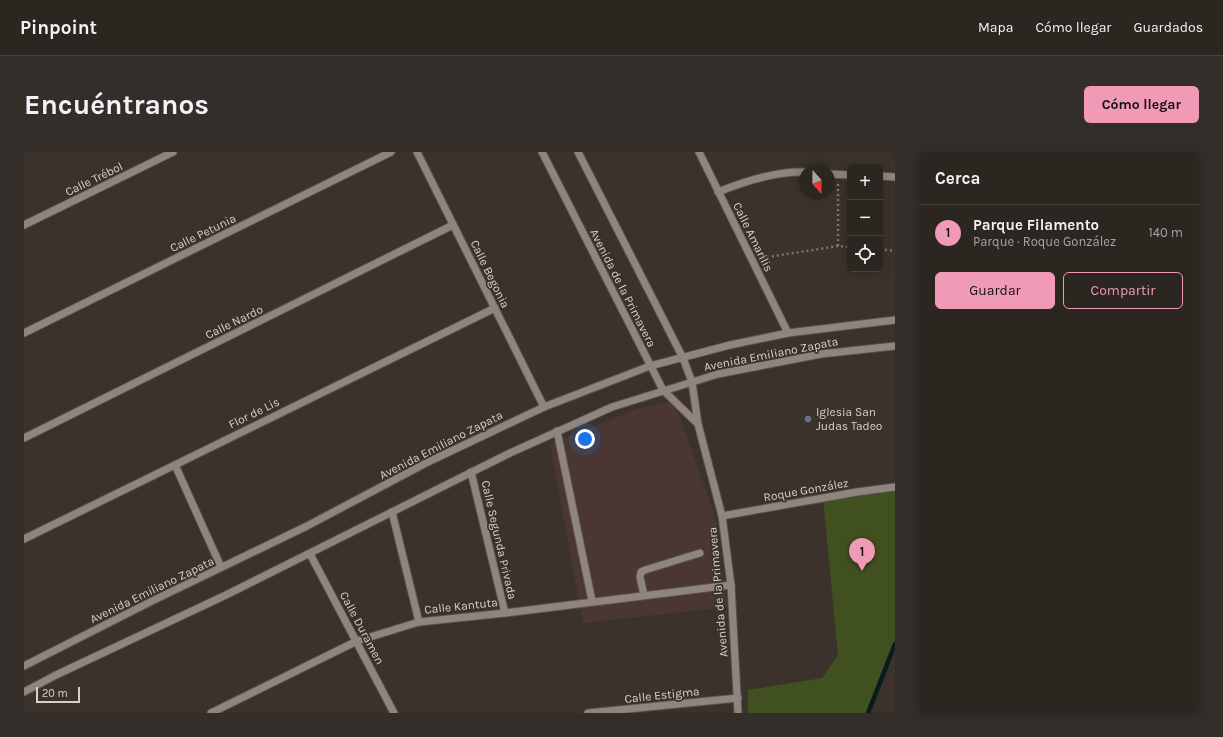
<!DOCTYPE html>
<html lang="es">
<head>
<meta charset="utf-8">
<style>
  :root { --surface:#2c2621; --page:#342e2a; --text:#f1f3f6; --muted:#a6a5a5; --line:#48433f; --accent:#f09ab5 }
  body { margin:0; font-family:Karla,sans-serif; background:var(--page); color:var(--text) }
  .controls { position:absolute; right:12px; top:12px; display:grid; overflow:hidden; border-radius:6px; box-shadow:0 2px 10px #0003 }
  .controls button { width:36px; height:36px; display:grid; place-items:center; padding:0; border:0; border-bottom:1px solid var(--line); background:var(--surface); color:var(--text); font:20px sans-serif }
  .compass { position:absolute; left:775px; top:12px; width:36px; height:36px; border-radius:50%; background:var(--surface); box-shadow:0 2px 10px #0003; rotate:160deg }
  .scale { position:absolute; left:12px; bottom:10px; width:44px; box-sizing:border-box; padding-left:4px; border:2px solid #d6d0cd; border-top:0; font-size:11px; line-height:14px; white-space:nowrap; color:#d6d0cd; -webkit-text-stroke:3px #3b322c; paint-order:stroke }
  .you { position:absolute; left:561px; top:287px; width:14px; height:14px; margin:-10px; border:3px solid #fff; border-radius:50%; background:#1a73e8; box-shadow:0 0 0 6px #1a73e833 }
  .badge { display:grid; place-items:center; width:26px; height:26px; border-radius:50%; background:var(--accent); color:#111; font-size:13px; font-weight:700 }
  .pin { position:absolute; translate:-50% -33px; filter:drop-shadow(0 1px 2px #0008) }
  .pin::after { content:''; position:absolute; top:21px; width:14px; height:12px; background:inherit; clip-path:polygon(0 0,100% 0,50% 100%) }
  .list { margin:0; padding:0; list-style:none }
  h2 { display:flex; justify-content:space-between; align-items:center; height:52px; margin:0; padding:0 16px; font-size:17px }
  h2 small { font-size:13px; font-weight:400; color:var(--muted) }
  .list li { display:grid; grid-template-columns:26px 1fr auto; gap:12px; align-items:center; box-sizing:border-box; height:56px; padding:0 16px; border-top:1px solid var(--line) }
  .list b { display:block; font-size:15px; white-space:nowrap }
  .list p { margin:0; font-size:13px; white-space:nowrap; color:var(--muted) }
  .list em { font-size:13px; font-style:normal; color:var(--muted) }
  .actions { display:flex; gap:8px; padding:12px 16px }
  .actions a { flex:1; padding:9px 0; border:1px solid var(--accent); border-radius:6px; text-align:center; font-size:14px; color:var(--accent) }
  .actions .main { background:var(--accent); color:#111 }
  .icon { flex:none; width:22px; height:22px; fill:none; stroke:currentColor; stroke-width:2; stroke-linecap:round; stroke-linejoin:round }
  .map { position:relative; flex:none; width:871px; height:561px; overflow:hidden; border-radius:6px }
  header { display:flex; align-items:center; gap:24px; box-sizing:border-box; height:56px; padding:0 20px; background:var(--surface); border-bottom:1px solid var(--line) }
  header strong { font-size:19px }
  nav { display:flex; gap:22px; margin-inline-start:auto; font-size:14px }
  .intro { display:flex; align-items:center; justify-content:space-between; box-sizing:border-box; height:96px; padding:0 24px }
  h1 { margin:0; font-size:28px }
  .button { padding:10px 18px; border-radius:6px; background:var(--accent); color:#111; font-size:14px; font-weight:700 }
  main { display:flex; gap:24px; padding:0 24px }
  aside { flex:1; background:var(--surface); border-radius:6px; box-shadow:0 2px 10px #0003 }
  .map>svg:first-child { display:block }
  .commercial { fill:#4a3633 }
  .green { fill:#40501e }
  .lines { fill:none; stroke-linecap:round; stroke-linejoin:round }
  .stream { stroke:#0a1b1e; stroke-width:4.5 }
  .minor-casing { stroke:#58514c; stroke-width:9 }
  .path { stroke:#7f7772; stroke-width:2.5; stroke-dasharray:2 3; stroke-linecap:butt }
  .minor { stroke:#8f857e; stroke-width:7 }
  .worship-dot { fill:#6b7280; stroke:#3b322c; stroke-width:1.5 }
  .labels { text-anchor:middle; stroke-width:3.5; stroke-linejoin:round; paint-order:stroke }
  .street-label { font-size:12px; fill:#d6d0cd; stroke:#3b322c }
  .poi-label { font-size:12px; fill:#d6d0cd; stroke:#3b322c; text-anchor:start }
</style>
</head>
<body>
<header>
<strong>Pinpoint</strong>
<nav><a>Mapa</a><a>Cómo llegar</a><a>Guardados</a></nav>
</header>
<div class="intro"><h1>Encuéntranos</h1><a class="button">Cómo llegar</a></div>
<main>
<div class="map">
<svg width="871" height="561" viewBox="0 0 871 561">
  <rect width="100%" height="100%" fill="#3b322c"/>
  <path class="commercial" d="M 650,249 L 690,361 L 694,380 L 703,455 L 559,471 L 526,292 L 613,257 Z"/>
  <path class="green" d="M 871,336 L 871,492 L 844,561 L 724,561 L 724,538 L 798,526 L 814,503 L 799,346 Z"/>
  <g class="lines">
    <path class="stream" d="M 844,561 L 871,492"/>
    <g class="minor-casing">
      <g id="minor">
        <path d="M 393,0 L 520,255"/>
        <path d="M 518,0 L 639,238 L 674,272"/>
        <path d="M 554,0 L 659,206 L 668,230 L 674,272 L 698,364 L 707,433 L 714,561"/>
        <path d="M 675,0 L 764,181"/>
        <path d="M 805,22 L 826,23"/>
        <path d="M 856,24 L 871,25"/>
        <path d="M 694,40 C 721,29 751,19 781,20"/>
        <path d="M 0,73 L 149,0"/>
        <path d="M 0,181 L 367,0"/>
        <path d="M 533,279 L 568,449"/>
        <path d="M 0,286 L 429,73"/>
        <path d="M 151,313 L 197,415"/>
        <path d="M 447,320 L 481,461"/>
        <path d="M 368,360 L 395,470"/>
        <path d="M 698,364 L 833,340 L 871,335"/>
        <path d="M 0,387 L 471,156"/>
        <path d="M 286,402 L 370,561"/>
        <path d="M 620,443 L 616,425 L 617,420 L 621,418 L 676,401"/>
        <path d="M 0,514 L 128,449 L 283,374 L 404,310 L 520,255 L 626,214 L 706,193 L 764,181 L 871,168"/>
        <path d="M 0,540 L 32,523 L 202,443 L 486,301 L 588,255 L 694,222 L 797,202 L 871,194"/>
        <path d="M 187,561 L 333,489 L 395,470 L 481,461 L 707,433"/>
        <path d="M 564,561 L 714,546"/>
      </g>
    </g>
    <g class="path">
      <path d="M 814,32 L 814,94"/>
      <path d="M 856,97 L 871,99"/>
      <path d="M 738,106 L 814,94 L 826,95"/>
    </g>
    <use href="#minor" class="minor"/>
  </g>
  <circle class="worship-dot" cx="784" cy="267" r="4"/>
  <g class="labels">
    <g class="street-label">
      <text transform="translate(70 27) rotate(-26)" y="4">Calle Trébol</text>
      <text transform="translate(179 81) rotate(-26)" y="4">Calle Petunia</text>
      <text transform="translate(729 85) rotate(64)" y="4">Calle Amarilis</text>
      <text transform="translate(466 122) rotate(64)" y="4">Calle Begonia</text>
      <text transform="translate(599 136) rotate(63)" y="4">Avenida de la Primavera</text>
      <text transform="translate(210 170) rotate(-26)" y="4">Calle Nardo</text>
      <text transform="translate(747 202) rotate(-11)" y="4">Avenida Emiliano Zapata</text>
      <text transform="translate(230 261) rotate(-26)" y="4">Flor de Lis</text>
      <text transform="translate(417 293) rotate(-27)" y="4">Avenida Emiliano Zapata</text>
      <text transform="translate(782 338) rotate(-10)" y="4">Roque González</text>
      <text transform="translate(475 388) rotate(77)" y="4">Calle Segunda Privada</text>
      <text transform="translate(128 438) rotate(-26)" y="4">Avenida Emiliano Zapata</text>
      <text transform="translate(694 440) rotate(-95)" y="4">Avenida de la Primavera</text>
      <text transform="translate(437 454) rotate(-6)" y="4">Calle Kantuta</text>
      <text transform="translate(338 476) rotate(62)" y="4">Calle Duramen</text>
      <text transform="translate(638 543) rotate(-6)" y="4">Calle Estigma</text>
    </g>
    <g class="poi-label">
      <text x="792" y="264">Iglesia San<tspan x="792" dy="14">Judas Tadeo</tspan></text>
    </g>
  </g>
</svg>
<div class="controls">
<button>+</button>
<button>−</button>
<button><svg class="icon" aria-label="locate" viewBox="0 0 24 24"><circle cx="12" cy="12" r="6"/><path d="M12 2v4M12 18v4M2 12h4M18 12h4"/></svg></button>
</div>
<svg class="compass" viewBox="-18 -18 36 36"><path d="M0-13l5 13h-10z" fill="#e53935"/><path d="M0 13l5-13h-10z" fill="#a6a5a5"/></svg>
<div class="scale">20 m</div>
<div class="you"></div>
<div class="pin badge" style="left:838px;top:419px">1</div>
</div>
<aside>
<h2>Cerca<small></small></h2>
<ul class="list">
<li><span class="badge">1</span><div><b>Parque Filamento</b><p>Parque · Roque González</p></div><em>140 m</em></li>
</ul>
<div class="actions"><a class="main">Guardar</a><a>Compartir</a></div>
</aside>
</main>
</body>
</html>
